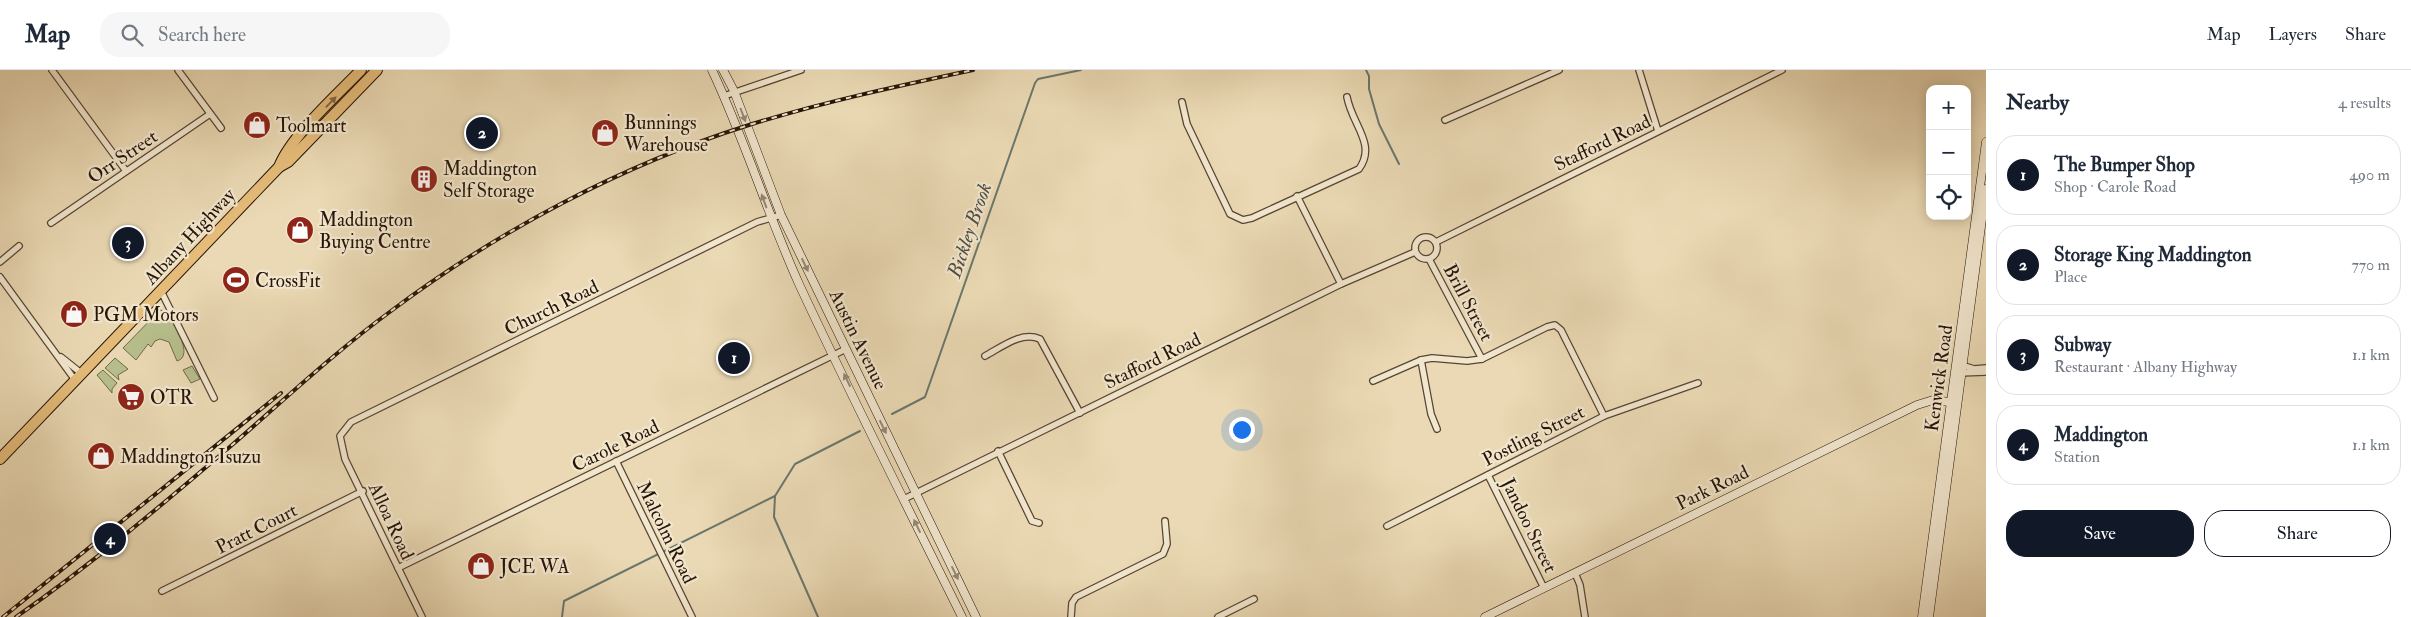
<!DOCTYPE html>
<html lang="en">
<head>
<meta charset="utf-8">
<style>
  :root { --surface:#fff; --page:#f6f6f7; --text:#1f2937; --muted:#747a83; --line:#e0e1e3; --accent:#111827 }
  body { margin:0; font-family:"IM FELL Double Pica",serif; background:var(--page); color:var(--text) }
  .controls { position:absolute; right:15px; top:15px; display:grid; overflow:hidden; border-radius:10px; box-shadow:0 2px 12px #0003 }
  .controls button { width:45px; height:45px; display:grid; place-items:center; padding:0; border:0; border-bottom:1px solid var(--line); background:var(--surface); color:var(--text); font:25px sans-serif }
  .you { position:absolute; left:1241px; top:359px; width:18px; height:18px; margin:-12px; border:4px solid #fff; border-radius:50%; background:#1a73e8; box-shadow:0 0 0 8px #1a73e833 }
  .badge { display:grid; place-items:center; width:32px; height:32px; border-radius:50%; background:var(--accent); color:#fff; font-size:16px; font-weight:700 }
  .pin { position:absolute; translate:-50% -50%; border:2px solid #fff; box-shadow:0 1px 5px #0006 }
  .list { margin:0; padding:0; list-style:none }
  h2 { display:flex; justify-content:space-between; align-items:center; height:65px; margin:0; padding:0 20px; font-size:21px }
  h2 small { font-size:16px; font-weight:400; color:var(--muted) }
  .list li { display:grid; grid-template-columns:32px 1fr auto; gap:15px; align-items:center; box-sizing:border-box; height:80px; margin:0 10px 10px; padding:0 10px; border:1px solid var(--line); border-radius:20px }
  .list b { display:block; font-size:19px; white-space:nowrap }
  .list p { margin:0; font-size:16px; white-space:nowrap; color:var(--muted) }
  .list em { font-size:16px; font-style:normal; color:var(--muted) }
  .actions { display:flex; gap:10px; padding:15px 20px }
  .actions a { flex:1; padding:11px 0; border:1px solid var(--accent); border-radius:20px; text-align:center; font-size:18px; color:var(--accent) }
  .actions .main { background:var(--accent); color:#fff }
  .icon { flex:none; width:28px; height:28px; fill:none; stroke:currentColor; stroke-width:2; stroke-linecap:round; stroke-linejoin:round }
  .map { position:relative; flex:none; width:1986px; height:547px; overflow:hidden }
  header { display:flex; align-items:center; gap:30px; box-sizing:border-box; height:70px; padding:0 25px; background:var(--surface); border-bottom:1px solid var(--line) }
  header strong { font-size:24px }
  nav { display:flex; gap:28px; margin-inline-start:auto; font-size:18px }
  .search { width:350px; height:45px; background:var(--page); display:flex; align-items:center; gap:12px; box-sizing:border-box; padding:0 18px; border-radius:20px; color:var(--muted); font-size:19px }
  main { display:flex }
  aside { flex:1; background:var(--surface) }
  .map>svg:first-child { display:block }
  .green { fill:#b7bf8d; stroke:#6e6a49 }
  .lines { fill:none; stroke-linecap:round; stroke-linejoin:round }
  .stream { stroke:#6a776d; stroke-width:2 }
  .street-casing { stroke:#574531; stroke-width:8 }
  .secondary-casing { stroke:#261405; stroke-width:9 }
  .highway-casing { stroke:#261405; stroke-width:12 }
  .street { stroke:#f1e6ce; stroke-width:5.5 }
  .secondary { stroke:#f1e6ce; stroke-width:8 }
  .highway { stroke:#e5bc7a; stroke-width:10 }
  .rail-casing { stroke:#261405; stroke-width:4 }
  .rail { stroke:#f1e6ce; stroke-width:2; stroke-dasharray:5.5; stroke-linecap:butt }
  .oneway { fill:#866840 }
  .oneway2 { fill:#968874 }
  .labels { text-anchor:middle; stroke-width:4.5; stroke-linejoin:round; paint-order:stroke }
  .poi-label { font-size:19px; fill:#261405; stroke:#f1e6ce; text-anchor:start }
  .street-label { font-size:19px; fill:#261405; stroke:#f1e6ce }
  .water-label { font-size:20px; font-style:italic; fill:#4e4e42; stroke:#f1e6ce }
</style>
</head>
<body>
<header>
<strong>Map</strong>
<div class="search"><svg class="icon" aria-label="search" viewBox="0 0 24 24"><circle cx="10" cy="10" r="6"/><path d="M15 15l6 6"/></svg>Search here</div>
<nav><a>Map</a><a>Layers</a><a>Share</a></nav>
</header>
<main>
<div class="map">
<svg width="1986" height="547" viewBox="0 0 1986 547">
  <rect width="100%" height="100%" fill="#ead9b4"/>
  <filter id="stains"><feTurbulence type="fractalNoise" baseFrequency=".004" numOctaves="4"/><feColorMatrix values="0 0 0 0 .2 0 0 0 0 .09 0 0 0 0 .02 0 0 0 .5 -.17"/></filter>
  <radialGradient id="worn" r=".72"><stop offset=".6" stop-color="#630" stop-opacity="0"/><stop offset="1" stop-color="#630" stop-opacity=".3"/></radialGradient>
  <g class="green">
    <path d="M 160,240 L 168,242 C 173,253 195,286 177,291 L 169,272 L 160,269 L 155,271 L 151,277 L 148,274 L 136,290 L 123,278 Z"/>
    <path d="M 115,288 L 128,299 L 118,305 L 119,310 L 105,298 Z"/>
    <path d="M 192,296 L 200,309 L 191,313 L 183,300 Z"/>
    <path d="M 103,300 L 117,313 L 112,319 L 112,323 L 97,305 Z"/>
  </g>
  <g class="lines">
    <g class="stream">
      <path d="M 1366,0 L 1369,6 L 1369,19 L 1379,54 L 1399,94"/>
      <path d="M 892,344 L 925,327 L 1035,13 L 1038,9 L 1081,0"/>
      <path d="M 562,547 L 564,531 L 775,426"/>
      <path d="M 818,547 L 774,447 L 775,426 L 795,394 L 860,361"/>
    </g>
    <g class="street-casing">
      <g id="street">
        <path d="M 52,0 L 126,101"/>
        <path d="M 178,0 L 221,58"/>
        <path d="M 1639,0 L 1658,61"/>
        <path d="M 724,26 L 801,0"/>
        <path d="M 1182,32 L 1187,54 L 1230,144 L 1243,150 L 1252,148 L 1359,99 C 1377,74 1352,55 1347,27"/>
        <path d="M 1445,50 L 1559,0"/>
        <path d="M 1297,126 L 1341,214"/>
        <path d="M 51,153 L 210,44"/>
        <circle cx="1426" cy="178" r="11"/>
        <path d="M 1436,172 L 1782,0"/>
        <path d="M 1429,189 L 1482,289"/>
        <path d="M 0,192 L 19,176"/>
        <path d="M 0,207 L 75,310"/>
        <path d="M 161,221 L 214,328"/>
        <path d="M 985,286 C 1002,277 1021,261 1040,269 L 1080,343"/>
        <path d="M 61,287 L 81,303"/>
        <path d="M 1421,290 L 1431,344 L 1437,359"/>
        <path d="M 1961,295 L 1974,299 L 1986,298"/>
        <path d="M 1958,303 L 1986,302"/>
        <path d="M 1373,311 L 1421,290 L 1432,288 L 1467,291 L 1482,289 L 1547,257 L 1555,255 L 1561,260 L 1604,346"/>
        <path d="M 998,381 L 1032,451 L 1039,453"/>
        <path d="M 616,391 L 692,547"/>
        <path d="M 1488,405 L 1544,518"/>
        <path d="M 904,429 L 1341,214 L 1415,182"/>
        <path d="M 1387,456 L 1604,346 L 1698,313"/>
        <path d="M 398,498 L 846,279"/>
        <path d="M 1575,503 L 1580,515 L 1585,547"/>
        <path d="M 162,521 L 363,421"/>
        <path d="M 422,547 L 345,389 L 340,366 L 351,352 L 757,152 L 781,145"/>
        <path d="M 1071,547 L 1072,533 L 1076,527 L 1163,484 L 1167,474 L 1165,451"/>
        <path d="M 1218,547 L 1254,529"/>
      </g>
    </g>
    <g class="secondary-casing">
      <g id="secondary">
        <path d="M 712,0 C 745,70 767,143 799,214 C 851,326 907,436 962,547"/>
        <path d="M 723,0 L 734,21 L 781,145 L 976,547"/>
        <path d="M 1485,547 L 1917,335 L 1933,330 L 1957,333"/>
        <path d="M 1922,547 L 1986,72"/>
        <path d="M 1929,547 L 1986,119"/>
      </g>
    </g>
    <g class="highway-casing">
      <g id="highway">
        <path d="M 279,97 L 288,92 L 377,0"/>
        <path d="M 0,389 L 279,97 C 291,66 337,25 361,0"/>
      </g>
    </g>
    <use href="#street" class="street"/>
    <use href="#secondary" class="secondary"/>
    <use href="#highway" class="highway"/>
    <g class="rail-casing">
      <g id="rail">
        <path d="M 3,547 L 281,323"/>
        <path d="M 16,547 C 92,494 162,435 232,375 C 284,330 335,282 391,241 C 498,161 622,95 749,55 C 823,32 898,16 973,0"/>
      </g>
    </g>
    <use href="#rail" class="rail"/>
  </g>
  <defs><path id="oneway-solid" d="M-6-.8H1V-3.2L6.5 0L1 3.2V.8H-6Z" transform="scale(1.25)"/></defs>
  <use class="oneway" href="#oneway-solid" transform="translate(331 32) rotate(-46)"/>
  <g class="oneway2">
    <use href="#oneway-solid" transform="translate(743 45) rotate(69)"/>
    <use href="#oneway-solid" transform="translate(764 131) rotate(-110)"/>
    <use href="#oneway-solid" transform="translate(805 195) rotate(65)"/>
    <use href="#oneway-solid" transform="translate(847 310) rotate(-116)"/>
    <use href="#oneway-solid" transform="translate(883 357) rotate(64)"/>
    <use href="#oneway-solid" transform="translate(917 456) rotate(-116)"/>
    <use href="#oneway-solid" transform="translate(955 503) rotate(64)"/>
  </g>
  <defs>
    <g id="shop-disc" transform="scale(1.4375)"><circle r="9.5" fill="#8f2418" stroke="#f1e6ce"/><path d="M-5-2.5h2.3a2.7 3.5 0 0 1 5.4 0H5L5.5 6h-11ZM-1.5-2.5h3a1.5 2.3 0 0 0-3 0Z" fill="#fff"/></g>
    <g id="building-disc" transform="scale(1.4375)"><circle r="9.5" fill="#8f2418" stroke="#f1e6ce"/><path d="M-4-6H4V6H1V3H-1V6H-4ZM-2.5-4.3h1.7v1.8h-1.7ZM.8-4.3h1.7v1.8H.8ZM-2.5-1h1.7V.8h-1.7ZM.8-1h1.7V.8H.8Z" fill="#fff"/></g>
    <g id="stadium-disc" transform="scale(1.4375)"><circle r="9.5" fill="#8f2418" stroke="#f1e6ce"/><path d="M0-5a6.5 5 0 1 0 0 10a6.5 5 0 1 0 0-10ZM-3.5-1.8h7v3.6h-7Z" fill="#fff"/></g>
    <g id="supermarket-disc" transform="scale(1.4375)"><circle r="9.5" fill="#8f2418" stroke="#f1e6ce"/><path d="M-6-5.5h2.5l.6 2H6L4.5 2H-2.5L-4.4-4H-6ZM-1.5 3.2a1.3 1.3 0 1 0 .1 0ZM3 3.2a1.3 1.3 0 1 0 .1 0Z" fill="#fff"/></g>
  </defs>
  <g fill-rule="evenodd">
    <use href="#shop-disc" x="257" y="55"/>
    <use href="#shop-disc" x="605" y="63"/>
    <use href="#building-disc" x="424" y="109"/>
    <use href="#shop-disc" x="300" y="160"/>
    <use href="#stadium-disc" x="236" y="210"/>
    <use href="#shop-disc" x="74" y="244"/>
    <use href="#supermarket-disc" x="131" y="327"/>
    <use href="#shop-disc" x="101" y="386"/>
    <use href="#shop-disc" x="481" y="496"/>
  </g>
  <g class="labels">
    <g class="poi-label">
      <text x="624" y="59">Bunnings<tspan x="624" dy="22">Warehouse</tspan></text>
      <text x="276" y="62">Toolmart</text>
      <text x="443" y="105">Maddington<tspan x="443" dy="22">Self Storage</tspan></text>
      <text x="319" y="156">Maddington<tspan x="319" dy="22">Buying Centre</tspan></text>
      <text x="255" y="217">CrossFit</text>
      <text x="93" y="251">PGM Motors</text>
      <text x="150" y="334">OTR</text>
      <text x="120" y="393">Maddington Isuzu</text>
      <text x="500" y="503">JCE WA</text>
    </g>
    <g class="street-label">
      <text transform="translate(1602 72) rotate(-26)" y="7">Stafford Road</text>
      <text transform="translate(122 86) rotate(-34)" y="7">Orr Street</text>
      <text transform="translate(189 166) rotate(-47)" y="7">Albany Highway</text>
      <text transform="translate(1469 232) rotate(62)" y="7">Brill Street</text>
      <text transform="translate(551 237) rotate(-26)" y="7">Church Road</text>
      <text transform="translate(859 269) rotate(64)" y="7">Austin Avenue</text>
      <text transform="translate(1152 290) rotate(-26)" y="7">Stafford Road</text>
      <text transform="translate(1938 308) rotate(-82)" y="7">Kenwick Road</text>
      <text transform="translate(1533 365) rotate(-27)" y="7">Postling Street</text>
      <text transform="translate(615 375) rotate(-26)" y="7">Carole Road</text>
      <text transform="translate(1712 417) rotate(-26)" y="7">Park Road</text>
      <text transform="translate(392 451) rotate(65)" y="7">Alloa Road</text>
      <text transform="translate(1530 455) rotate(64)" y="7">Jandoo Street</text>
      <text transform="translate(256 458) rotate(-27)" y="7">Pratt Court</text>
      <text transform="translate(667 462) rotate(64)" y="7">Malcolm Road</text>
    </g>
    <g class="water-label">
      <text transform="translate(969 160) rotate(-71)" y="7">Bickley Brook</text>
    </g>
  </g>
  <rect width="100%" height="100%" filter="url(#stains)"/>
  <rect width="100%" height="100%" fill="url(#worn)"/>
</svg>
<div class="controls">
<button>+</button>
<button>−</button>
<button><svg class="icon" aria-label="locate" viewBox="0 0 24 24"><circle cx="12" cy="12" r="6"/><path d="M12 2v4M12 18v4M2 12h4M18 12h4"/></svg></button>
</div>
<div class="you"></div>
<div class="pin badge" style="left:734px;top:288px">1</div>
<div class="pin badge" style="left:482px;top:63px">2</div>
<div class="pin badge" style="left:128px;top:173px">3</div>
<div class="pin badge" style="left:110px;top:469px">4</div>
</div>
<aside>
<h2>Nearby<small>4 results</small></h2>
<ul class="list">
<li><span class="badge">1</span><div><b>The Bumper Shop</b><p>Shop · Carole Road</p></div><em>490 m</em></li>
<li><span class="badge">2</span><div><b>Storage King Maddington</b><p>Place</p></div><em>770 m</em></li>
<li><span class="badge">3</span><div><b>Subway</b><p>Restaurant · Albany Highway</p></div><em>1.1 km</em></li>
<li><span class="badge">4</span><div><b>Maddington</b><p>Station</p></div><em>1.1 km</em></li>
</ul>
<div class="actions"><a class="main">Save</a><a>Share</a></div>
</aside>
</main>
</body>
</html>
